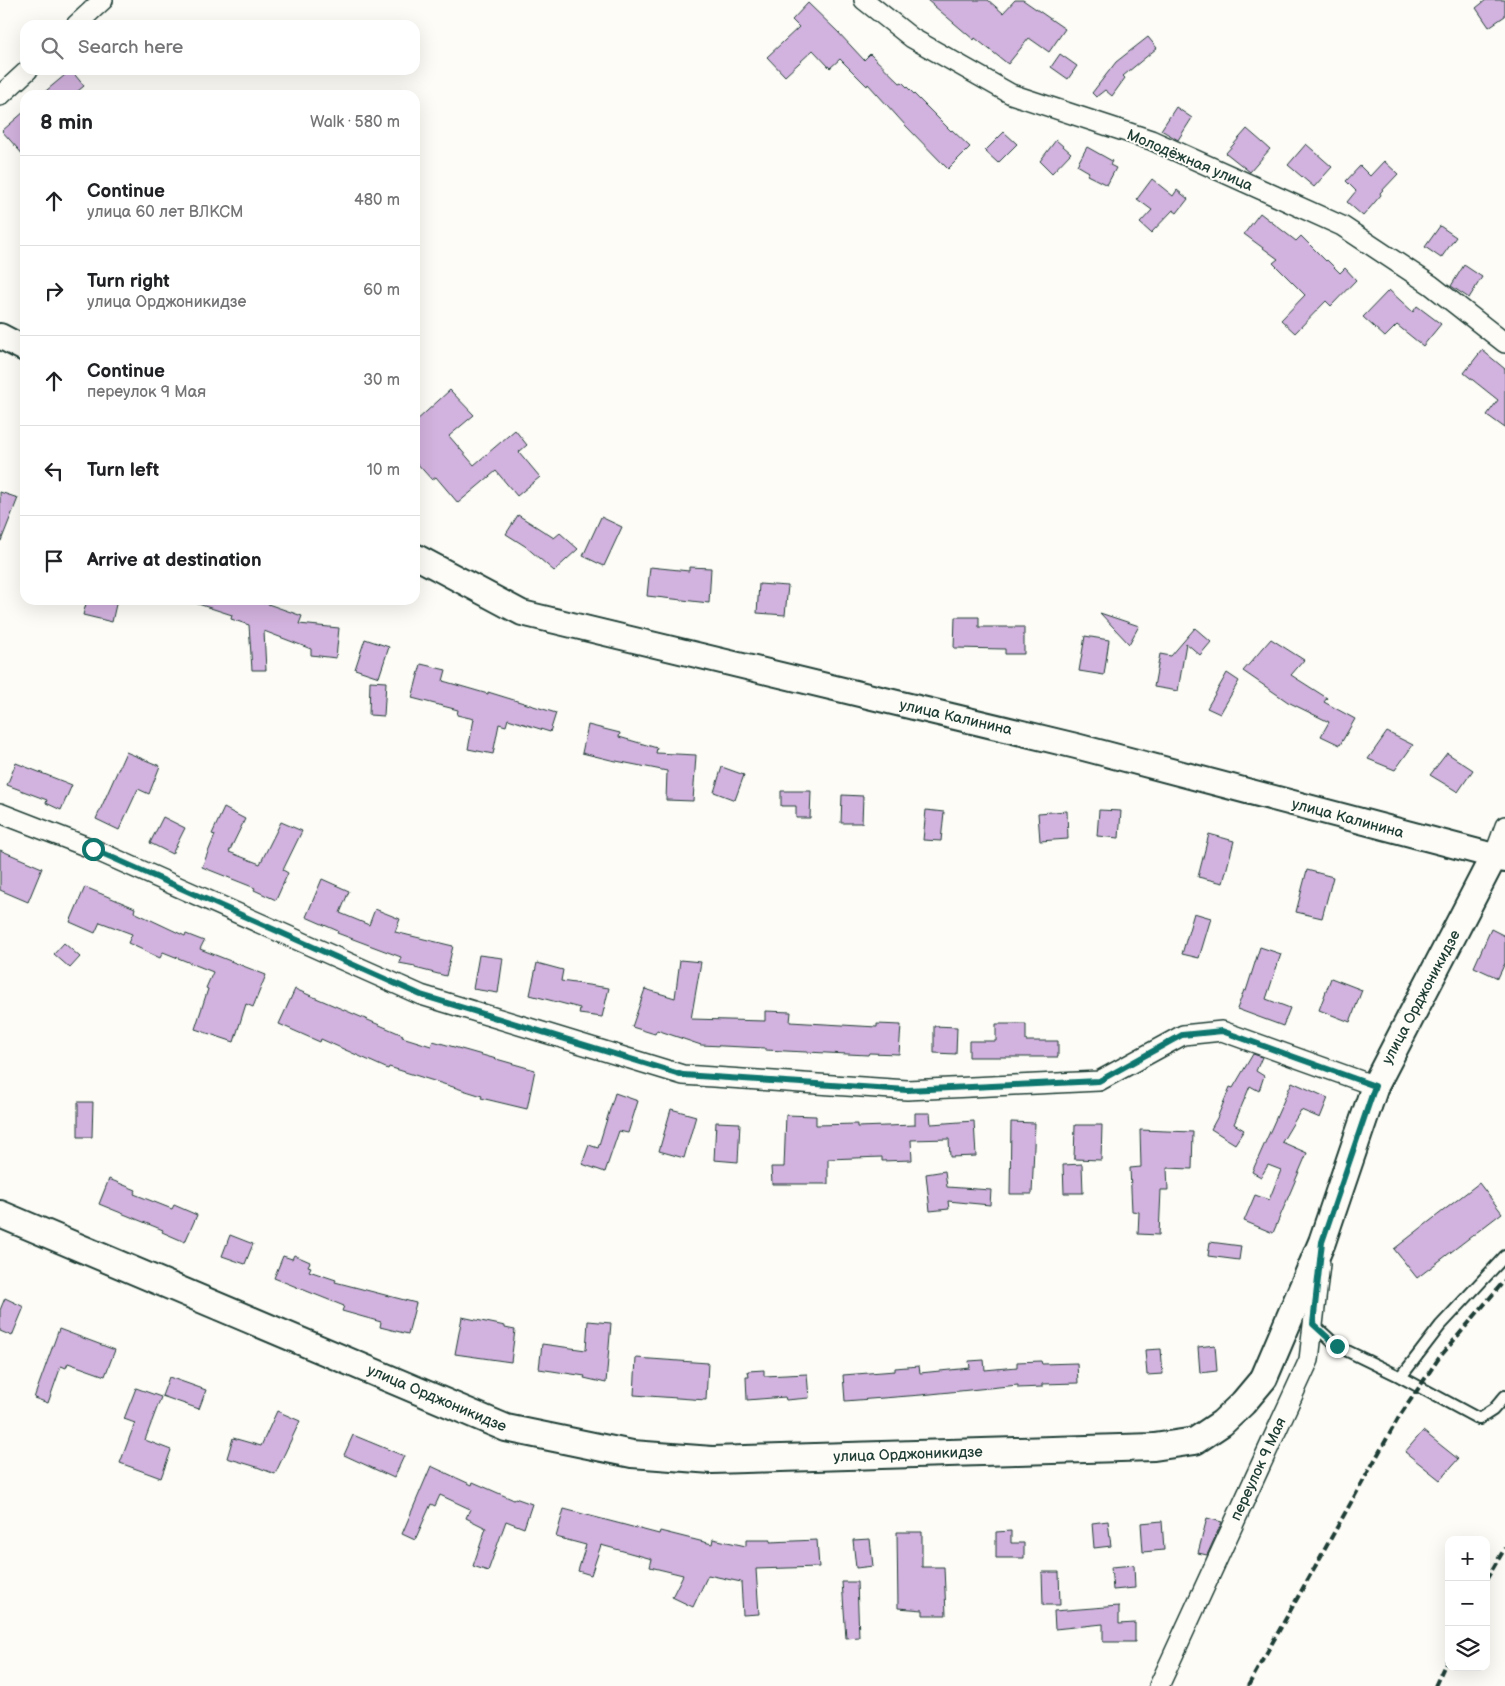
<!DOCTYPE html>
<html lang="en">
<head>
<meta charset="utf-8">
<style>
  :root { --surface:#fff; --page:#f6f6f6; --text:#202124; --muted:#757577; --line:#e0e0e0 }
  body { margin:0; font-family:"Balsamiq Sans",sans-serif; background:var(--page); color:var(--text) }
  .controls { position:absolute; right:15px; bottom:15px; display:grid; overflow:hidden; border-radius:10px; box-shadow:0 5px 20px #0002 }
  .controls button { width:45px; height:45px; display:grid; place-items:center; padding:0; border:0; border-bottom:1px solid var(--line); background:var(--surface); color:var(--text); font:25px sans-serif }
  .stop { position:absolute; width:15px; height:15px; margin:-11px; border:4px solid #0f766e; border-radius:50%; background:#fff }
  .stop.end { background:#0f766e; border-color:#fff; box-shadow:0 1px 5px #0008 }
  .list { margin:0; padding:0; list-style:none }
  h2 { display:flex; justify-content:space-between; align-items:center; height:65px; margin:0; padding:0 20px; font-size:21px }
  h2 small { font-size:16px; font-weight:400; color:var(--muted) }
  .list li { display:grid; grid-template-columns:32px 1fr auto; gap:15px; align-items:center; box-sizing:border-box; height:90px; padding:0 20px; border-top:1px solid var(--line) }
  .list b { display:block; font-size:19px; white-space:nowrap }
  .list p { margin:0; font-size:16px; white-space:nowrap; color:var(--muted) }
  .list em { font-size:16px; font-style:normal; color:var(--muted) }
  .icon { flex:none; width:28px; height:28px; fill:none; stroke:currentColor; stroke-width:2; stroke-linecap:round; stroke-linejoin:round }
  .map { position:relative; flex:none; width:1505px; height:1686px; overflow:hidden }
  .search { position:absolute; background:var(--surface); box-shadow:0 5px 20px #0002; left:20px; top:20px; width:400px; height:55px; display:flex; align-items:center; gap:12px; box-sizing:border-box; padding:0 18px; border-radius:15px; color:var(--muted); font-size:19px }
  .panel { position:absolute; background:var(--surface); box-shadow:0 5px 20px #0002; left:20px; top:90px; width:400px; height:515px; border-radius:15px }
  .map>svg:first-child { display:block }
  .building { fill:#d2b2de; stroke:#1f3d34 }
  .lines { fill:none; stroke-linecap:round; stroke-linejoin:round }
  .service-casing { stroke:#1f3d34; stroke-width:14 }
  .minor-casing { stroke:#1f3d34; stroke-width:22 }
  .tertiary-casing { stroke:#1f3d34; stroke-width:28 }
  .secondary-casing { stroke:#1f3d34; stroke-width:30 }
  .service { stroke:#fdfcf7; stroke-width:10 }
  .minor { stroke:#fdfcf7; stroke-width:19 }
  .tertiary { stroke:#fdfcf7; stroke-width:24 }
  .secondary { stroke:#fdfcf7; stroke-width:26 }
  .rail { stroke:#1f3d34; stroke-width:4; stroke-dasharray:8 4; stroke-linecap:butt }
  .route { stroke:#0f766e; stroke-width:6 }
  .labels { text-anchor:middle; stroke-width:4; stroke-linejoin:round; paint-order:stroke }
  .street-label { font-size:15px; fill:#1f3d34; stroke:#fdfcf7 }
</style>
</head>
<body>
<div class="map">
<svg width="1505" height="1686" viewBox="0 0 1505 1686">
  <rect width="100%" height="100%" fill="#fdfcf7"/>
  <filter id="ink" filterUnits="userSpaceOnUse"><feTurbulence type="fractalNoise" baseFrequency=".02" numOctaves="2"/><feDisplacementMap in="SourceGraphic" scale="10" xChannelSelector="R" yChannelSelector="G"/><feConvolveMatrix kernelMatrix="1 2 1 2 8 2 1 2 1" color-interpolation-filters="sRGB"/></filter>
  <g filter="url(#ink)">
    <g class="building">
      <path d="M 927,0 L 988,0 L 1003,13 L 1015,0 L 1023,0 L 1065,29 L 1049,52 L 1029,38 L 1008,64 L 975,38 L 974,40 Z"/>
      <path d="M 1486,0 L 1505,0 L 1505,16 L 1489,27 L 1476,8 Z"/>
      <path d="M 808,3 L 838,32 L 864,60 L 870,54 L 900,83 L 902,82 L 951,131 L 952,130 L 970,147 L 948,169 L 906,126 L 868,84 L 867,86 L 840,59 L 830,68 L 813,50 L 785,76 L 767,57 L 799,27 L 792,20 Z"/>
      <path d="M 1148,37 L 1157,48 L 1123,76 L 1125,78 L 1112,96 L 1105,90 L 1096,97 L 1092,93 L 1116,62 Z"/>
      <path d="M 1060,54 L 1077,66 L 1068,79 L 1051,67 Z"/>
      <path d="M 71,70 L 84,86 L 73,95 L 41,95 Z"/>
      <path d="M 1176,107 L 1192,118 L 1178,140 L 1161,130 Z"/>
      <path d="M 25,111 L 25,157 L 2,131 Z"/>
      <path d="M 1247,129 L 1270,149 L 1250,172 L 1226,153 Z"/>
      <path d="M 1004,132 L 1017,144 L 998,163 L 985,151 Z"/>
      <path d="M 1056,140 L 1071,153 L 1052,173 L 1040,161 Z"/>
      <path d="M 1306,144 L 1332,167 L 1314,187 L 1288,165 Z"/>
      <path d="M 1087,147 L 1112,161 L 1110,165 L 1116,168 L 1107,185 L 1087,175 L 1089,172 L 1077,165 Z"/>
      <path d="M 1384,161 L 1398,174 L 1380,193 L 1381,195 L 1363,216 L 1347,202 L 1356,191 L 1346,181 L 1360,166 L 1370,176 Z"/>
      <path d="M 1152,179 L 1173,196 L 1177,190 L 1188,199 L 1177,213 L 1173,210 L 1151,233 L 1140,223 L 1152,210 L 1137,199 Z"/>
      <path d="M 1260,213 L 1296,241 L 1301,236 L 1326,261 L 1327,260 L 1340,273 L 1345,268 L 1356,280 L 1331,306 L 1326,301 L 1295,333 L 1281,320 L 1305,295 L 1273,263 L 1278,259 L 1244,234 Z"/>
      <path d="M 1440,226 L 1456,237 L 1441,258 L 1425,247 Z"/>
      <path d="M 1464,265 L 1482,277 L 1469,298 L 1451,286 Z"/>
      <path d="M 1389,290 L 1413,312 L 1417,306 L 1441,324 L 1423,346 L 1397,325 L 1385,337 L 1363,317 Z"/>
      <path d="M 1482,350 L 1505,369 L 1505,428 L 1487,415 L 1498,400 L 1464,373 Z"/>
      <path d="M 450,390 L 474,415 L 449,436 L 474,465 L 515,430 L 527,445 L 519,452 L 540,477 L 517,496 L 496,471 L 458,503 L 436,477 L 432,480 L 415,461 L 415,422 Z"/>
      <path d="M 0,492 L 18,498 L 1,541 L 0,541 Z"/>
      <path d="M 518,515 L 554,538 L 560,533 L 578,549 L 554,571 L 525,546 L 506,534 Z"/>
      <path d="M 601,517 L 622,527 L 604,566 L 583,556 Z"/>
      <path d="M 650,567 L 689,571 L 689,567 L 711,568 L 709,603 L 647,596 Z"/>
      <path d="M 759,584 L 788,586 L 785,615 L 757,613 Z"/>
      <path d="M 87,600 L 117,600 L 112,622 L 83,615 Z"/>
      <path d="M 195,600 L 270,600 L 268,604 L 302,616 L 299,624 L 339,628 L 336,658 L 311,655 L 311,649 L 264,631 L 266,670 L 252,670 L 249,625 L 231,619 L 232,615 L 195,603 Z"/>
      <path d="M 1100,613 L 1139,626 L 1129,644 Z"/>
      <path d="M 955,617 L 979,617 L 979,627 L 1024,627 L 1024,654 L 1005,654 L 1005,649 L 954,648 Z"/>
      <path d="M 1195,628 L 1211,642 L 1200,655 L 1186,643 L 1178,691 L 1154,687 L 1160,654 L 1171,656 Z"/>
      <path d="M 1085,636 L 1109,640 L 1104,675 L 1079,671 Z"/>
      <path d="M 365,639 L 389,647 L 379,677 L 355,669 Z"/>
      <path d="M 1271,639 L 1304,660 L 1291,675 L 1327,698 L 1324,702 L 1355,719 L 1340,745 L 1321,736 L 1329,722 L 1288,702 L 1243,671 Z"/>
      <path d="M 421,664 L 446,670 L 443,681 L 488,694 L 488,692 L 556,713 L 550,732 L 508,719 L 506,726 L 499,724 L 493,754 L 468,749 L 474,719 L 457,715 L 458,710 L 412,698 Z"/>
      <path d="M 1227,673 L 1239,681 L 1220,714 L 1207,708 Z"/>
      <path d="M 370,681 L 386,682 L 384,716 L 369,715 Z"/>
      <path d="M 588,725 L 620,733 L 619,737 L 657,748 L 656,753 L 696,755 L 693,801 L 666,800 L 667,771 L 611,760 L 582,753 Z"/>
      <path d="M 1387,732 L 1413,745 L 1395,770 L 1368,759 Z"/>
      <path d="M 126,752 L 160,766 L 149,794 L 138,789 L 119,830 L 96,819 Z"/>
      <path d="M 1447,753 L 1473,770 L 1458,792 L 1430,775 Z"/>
      <path d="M 16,763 L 72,785 L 61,810 L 46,803 L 47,800 L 7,785 Z"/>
      <path d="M 722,767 L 744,775 L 735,800 L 714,792 Z"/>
      <path d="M 781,791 L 811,791 L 810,818 L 796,818 L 796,806 L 781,806 Z"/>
      <path d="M 842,795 L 863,796 L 862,823 L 841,823 Z"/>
      <path d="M 224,808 L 245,819 L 229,852 L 260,864 L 281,822 L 302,831 L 283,870 L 288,873 L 276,900 L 254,890 L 255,888 L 202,867 L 215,835 L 212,834 Z"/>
      <path d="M 926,810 L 944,812 L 941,841 L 923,840 Z"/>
      <path d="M 1099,810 L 1121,811 L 1119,838 L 1097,836 Z"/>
      <path d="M 1067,811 L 1068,839 L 1040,841 L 1038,813 Z"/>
      <path d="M 163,817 L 185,828 L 172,854 L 150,843 Z"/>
      <path d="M 1209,834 L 1234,841 L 1223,883 L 1198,877 Z"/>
      <path d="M 0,850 L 42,868 L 28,902 L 0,890 Z"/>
      <path d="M 1307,870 L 1333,877 L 1322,918 L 1296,912 Z"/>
      <path d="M 322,879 L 349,891 L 340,913 L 369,925 L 375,909 L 400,919 L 395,932 L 453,946 L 446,976 L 415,968 L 415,966 L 399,963 L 401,957 L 337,933 L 338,931 L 306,917 Z"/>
      <path d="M 85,887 L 135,908 L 134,912 L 185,936 L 186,934 L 204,941 L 200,949 L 266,975 L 253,1007 L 246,1004 L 234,1042 L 195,1029 L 208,989 L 206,988 L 213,972 L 163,952 L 160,958 L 128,943 L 132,934 L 100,922 L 95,933 L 70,922 Z"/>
      <path d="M 1194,913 L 1211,918 L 1199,958 L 1182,954 Z"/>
      <path d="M 1491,929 L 1505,936 L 1505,963 L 1498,978 L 1474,967 Z"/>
      <path d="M 64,943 L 80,957 L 70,968 L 54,954 Z"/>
      <path d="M 1260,947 L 1281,954 L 1266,999 L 1290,1008 L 1283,1026 L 1237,1009 L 1244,990 L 1246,991 Z"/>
      <path d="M 479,955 L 503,958 L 498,993 L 473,989 Z"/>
      <path d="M 680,960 L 701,962 L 691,1019 L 765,1021 L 765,1011 L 791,1012 L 790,1022 L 877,1027 L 877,1024 L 901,1025 L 899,1054 L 869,1053 L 868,1055 L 765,1050 L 765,1048 L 701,1045 L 657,1030 L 655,1034 L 632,1027 L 645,989 L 675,998 Z"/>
      <path d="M 537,963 L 563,970 L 561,981 L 609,988 L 602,1017 L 579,1014 L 580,1008 L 530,995 Z"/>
      <path d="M 1331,978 L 1362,990 L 1350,1022 L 1319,1010 Z"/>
      <path d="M 295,989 L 403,1035 L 402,1037 L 431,1046 L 433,1041 L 535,1070 L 527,1109 L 481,1098 L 482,1096 L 389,1067 L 388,1069 L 321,1039 L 320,1042 L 279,1024 Z"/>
      <path d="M 996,1024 L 1026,1024 L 1026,1041 L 1058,1041 L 1058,1057 L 969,1057 L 969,1041 L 996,1041 Z"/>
      <path d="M 934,1026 L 957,1027 L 956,1054 L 934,1053 Z"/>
      <path d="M 1253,1054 L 1262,1057 L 1256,1071 L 1264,1076 L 1259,1091 L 1250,1086 L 1234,1124 L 1244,1130 L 1235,1144 L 1211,1129 L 1217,1118 L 1230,1087 L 1233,1088 Z"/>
      <path d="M 1292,1082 L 1328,1098 L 1320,1118 L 1301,1110 L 1282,1142 L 1307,1153 L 1273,1233 L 1244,1221 L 1255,1195 L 1269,1200 L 1281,1170 L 1268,1165 L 1261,1177 L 1252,1172 Z"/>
      <path d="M 615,1093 L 638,1101 L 628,1133 L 619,1131 L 605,1172 L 582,1164 L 589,1145 L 598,1148 Z"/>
      <path d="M 78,1102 L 93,1102 L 92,1137 L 78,1137 Z"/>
      <path d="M 671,1109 L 696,1116 L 684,1158 L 659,1151 Z"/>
      <path d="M 915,1113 L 930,1113 L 931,1124 L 974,1121 L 976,1156 L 950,1157 L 949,1139 L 911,1140 L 912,1160 L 882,1161 L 882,1157 L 828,1159 L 828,1184 L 772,1184 L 771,1167 L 784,1167 L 786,1115 L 816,1116 L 816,1125 L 857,1124 L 857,1127 L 915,1125 Z"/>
      <path d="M 716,1122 L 740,1123 L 738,1162 L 714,1160 Z"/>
      <path d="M 1011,1122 L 1035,1123 L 1032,1194 L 1010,1194 Z"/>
      <path d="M 1075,1125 L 1102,1125 L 1101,1160 L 1074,1159 Z"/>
      <path d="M 1140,1130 L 1193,1132 L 1192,1169 L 1167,1168 L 1168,1190 L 1161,1190 L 1159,1235 L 1138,1234 L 1139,1212 L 1132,1211 L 1130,1168 L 1141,1167 Z"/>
      <path d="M 1082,1164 L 1083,1193 L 1064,1193 L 1063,1165 Z"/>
      <path d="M 945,1171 L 947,1187 L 991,1190 L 990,1205 L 948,1201 L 949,1209 L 930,1211 L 926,1174 Z"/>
      <path d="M 109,1179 L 136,1190 L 134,1194 L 172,1209 L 174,1205 L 197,1215 L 185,1242 L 162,1232 L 163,1230 L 99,1204 Z"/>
      <path d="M 1479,1183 L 1502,1213 L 1417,1278 L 1394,1249 Z"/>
      <path d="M 230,1235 L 253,1244 L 245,1264 L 222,1256 Z"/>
      <path d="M 1210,1242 L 1241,1246 L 1239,1260 L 1208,1256 Z"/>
      <path d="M 294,1255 L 310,1262 L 308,1266 L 311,1267 L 309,1271 L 336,1280 L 335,1282 L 416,1303 L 408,1334 L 380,1327 L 381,1322 L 342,1311 L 344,1306 L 274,1278 L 283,1256 L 292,1259 Z"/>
      <path d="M 5,1298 L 24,1307 L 12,1336 L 0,1331 L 0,1310 Z"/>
      <path d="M 462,1317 L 505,1326 L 505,1328 L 515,1330 L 511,1362 L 455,1354 Z"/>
      <path d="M 588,1321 L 611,1323 L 606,1383 L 584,1378 L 585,1376 L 539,1369 L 542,1344 L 586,1350 Z"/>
      <path d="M 59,1329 L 115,1350 L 105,1376 L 68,1363 L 66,1368 L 61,1366 L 48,1403 L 34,1398 Z"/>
      <path d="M 1215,1345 L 1217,1371 L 1200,1373 L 1198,1347 Z"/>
      <path d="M 1161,1349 L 1163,1374 L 1147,1375 L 1145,1350 Z"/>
      <path d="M 636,1358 L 708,1363 L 706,1400 L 634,1395 Z"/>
      <path d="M 984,1360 L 985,1370 L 1017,1367 L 1017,1362 L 1041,1361 L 1042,1364 L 1077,1363 L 1078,1383 L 1042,1384 L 1042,1387 L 1018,1388 L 1018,1385 L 921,1395 L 845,1401 L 843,1375 L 895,1371 L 895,1368 L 919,1366 L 920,1373 L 970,1368 L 969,1361 Z"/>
      <path d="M 764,1370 L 764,1376 L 807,1374 L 809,1398 L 786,1400 L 785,1397 L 747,1400 L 746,1377 L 749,1377 L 748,1371 Z"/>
      <path d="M 169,1377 L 206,1390 L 199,1409 L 162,1396 Z"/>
      <path d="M 136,1388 L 161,1397 L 145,1440 L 171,1450 L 161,1478 L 120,1463 L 135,1423 L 124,1419 Z"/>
      <path d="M 277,1411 L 300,1421 L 275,1474 L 257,1467 L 227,1458 L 233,1438 L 261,1446 Z"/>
      <path d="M 1423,1431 L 1458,1459 L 1440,1480 L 1405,1452 Z"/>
      <path d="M 353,1435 L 404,1456 L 394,1478 L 344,1455 Z"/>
      <path d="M 431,1466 L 472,1485 L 473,1482 L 514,1500 L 515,1498 L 532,1504 L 524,1528 L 506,1521 L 488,1571 L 473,1566 L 486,1528 L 466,1518 L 470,1509 L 440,1495 L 435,1506 L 431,1504 L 415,1540 L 402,1534 Z"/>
      <path d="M 564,1509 L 659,1534 L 660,1531 L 712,1544 L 713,1539 L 746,1546 L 746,1540 L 771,1540 L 770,1542 L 817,1540 L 819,1567 L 756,1569 L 759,1614 L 743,1615 L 741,1582 L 708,1575 L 693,1607 L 672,1597 L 683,1575 L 650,1567 L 652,1559 L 601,1545 L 591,1575 L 578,1571 L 586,1545 L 556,1537 Z"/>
      <path d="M 1207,1518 L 1222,1522 L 1207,1555 L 1198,1553 Z"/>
      <path d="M 1108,1521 L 1111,1546 L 1094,1548 L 1092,1523 Z"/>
      <path d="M 1162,1521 L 1164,1550 L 1143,1552 L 1141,1523 Z"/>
      <path d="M 1011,1531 L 1011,1543 L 1024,1543 L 1024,1558 L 996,1558 L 996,1532 Z"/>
      <path d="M 897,1532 L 922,1532 L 922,1567 L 944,1567 L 946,1615 L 923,1615 L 923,1610 L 898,1608 Z"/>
      <path d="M 870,1539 L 873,1566 L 856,1568 L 853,1540 Z"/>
      <path d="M 1134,1565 L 1135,1588 L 1113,1590 L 1111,1567 Z"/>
      <path d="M 1042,1572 L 1059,1572 L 1060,1605 L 1043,1605 Z"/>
      <path d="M 842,1582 L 857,1582 L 859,1637 L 846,1638 Z"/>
      <path d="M 1119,1606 L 1119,1624 L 1135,1623 L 1135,1642 L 1103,1642 L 1103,1624 L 1055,1629 L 1054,1611 Z"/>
    </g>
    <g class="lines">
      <g class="service-casing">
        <g id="service">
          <path d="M 1313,1324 L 1337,1346 L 1401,1377 L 1479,1419 L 1493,1410 L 1505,1396"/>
          <path d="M 1401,1377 L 1440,1326 L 1505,1256"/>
        </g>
      </g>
      <g class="minor-casing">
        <g id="minor">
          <path d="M 864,0 L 912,38 L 1011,94 L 1151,140 L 1342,226 L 1431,285 L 1505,343"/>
          <path d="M 76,25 L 103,0"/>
          <path d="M 0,96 L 28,70"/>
          <path d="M 0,813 L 93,849 L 421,995 L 683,1075 L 907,1090 L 1099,1081 L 1183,1035 L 1222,1031 L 1375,1086"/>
          <path d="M 1494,856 L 1505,826"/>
          <path d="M 1159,1686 L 1309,1360 L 1320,1264"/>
        </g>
      </g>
      <g class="tertiary-casing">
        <g id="tertiary">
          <path d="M 0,336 L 25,349"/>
          <path d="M 415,556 L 522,613 L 1076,746 L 1494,856"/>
        </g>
      </g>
      <g class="secondary-casing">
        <path id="secondary" d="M 0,1214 L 506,1428 L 632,1454 L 712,1460 L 1154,1447 L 1195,1441 L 1222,1423 L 1243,1403 L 1264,1378 L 1322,1242 L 1375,1086 L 1494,856 L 1505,859"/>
      </g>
      <use href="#service" class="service"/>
      <use href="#minor" class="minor"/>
      <use href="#tertiary" class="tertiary"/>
      <use href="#secondary" class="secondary"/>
      <g class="rail">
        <path d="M 1486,1580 L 1505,1548"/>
        <path d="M 1248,1686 L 1399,1417 L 1439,1358 L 1505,1280"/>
        <path d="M 1435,1686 L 1449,1656"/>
      </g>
    </g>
  </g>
  <g class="lines" filter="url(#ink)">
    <path class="route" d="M 93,849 L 421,995 L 683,1075 L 907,1090 L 1099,1081 L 1182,1035 L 1222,1031 L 1375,1086 L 1322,1242 L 1313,1324 L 1337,1346"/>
  </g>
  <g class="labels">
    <g class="street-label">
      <text transform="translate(1190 160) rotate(23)" y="5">Молодёжная улица</text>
      <text transform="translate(956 717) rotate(13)" y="5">улица Калинина</text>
      <text transform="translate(1348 818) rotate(15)" y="5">улица Калинина</text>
      <text transform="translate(1421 997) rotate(-62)" y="5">улица Орджоникидзе</text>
      <text transform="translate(437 1398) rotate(23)" y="5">улица Орджоникидзе</text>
      <text transform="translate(908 1454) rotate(-2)" y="5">улица Орджоникидзе</text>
      <text transform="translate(1258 1469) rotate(-65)" y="5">переулок 9 Мая</text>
    </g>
  </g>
</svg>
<div class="controls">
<button>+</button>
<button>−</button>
<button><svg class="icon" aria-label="layers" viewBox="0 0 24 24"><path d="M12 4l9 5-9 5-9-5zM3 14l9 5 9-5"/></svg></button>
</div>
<div class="stop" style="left:93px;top:849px"></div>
<div class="stop end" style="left:1337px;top:1346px"></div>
<div class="search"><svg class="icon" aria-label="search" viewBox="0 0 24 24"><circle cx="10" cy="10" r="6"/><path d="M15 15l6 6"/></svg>Search here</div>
<section class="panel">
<h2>8 min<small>Walk · 580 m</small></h2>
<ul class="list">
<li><svg class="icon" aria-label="ahead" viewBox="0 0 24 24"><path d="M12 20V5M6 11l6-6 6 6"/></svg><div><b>Continue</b><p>улица 60 лет ВЛКСМ</p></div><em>480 m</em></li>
<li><svg class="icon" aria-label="right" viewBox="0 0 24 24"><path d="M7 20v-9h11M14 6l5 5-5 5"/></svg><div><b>Turn right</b><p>улица Орджоникидзе</p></div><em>60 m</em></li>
<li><svg class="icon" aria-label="ahead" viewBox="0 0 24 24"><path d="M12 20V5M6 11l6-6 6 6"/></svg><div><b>Continue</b><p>переулок 9 Мая</p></div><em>30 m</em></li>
<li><svg class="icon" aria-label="left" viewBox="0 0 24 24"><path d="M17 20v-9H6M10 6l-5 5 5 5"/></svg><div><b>Turn left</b></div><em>10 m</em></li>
<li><svg class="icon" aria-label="arrive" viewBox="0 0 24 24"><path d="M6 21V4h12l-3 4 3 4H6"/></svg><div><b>Arrive at destination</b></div></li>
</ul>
</section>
</div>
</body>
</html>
